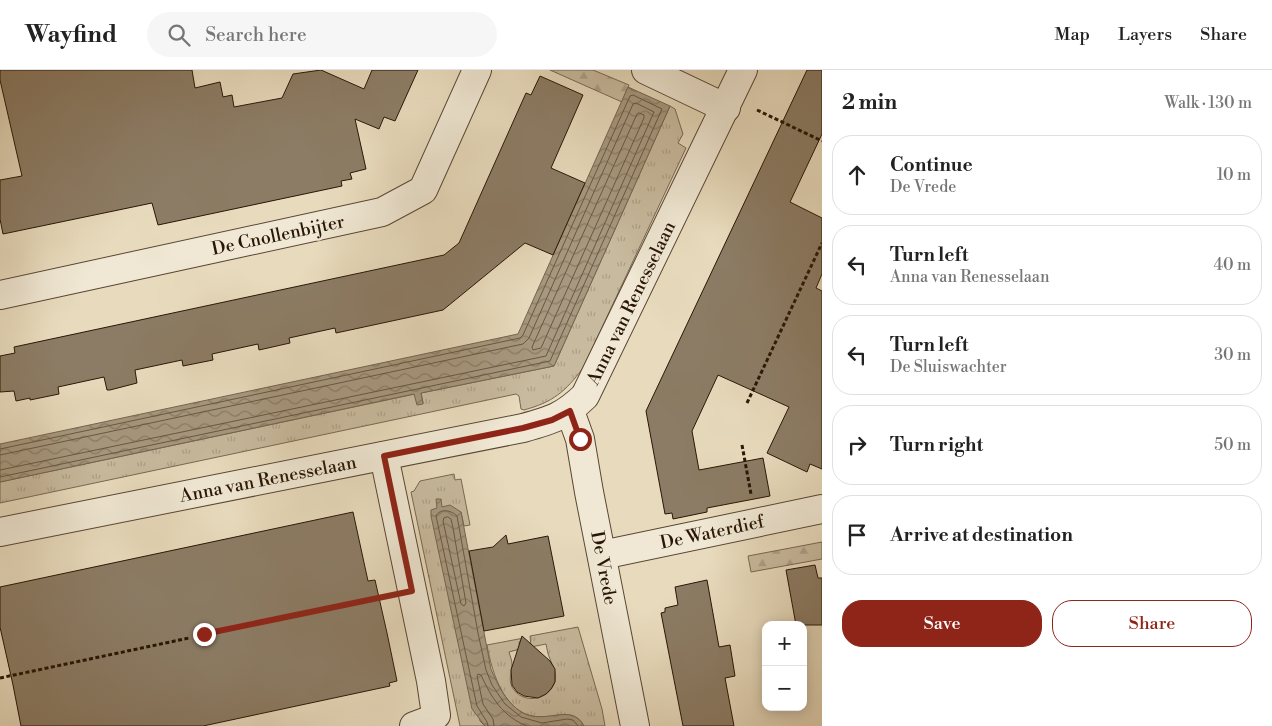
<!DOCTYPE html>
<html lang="en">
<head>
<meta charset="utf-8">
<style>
  :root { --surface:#fff; --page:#f6f6f6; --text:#222; --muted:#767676; --line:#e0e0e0; --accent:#8f2418 }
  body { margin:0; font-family:"Libre Bodoni",serif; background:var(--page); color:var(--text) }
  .controls { position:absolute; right:15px; bottom:15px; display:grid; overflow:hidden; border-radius:10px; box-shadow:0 2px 12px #0003 }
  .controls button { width:45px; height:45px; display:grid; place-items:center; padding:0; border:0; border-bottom:1px solid var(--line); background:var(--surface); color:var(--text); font:25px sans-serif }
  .stop { position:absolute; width:15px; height:15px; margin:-11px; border:4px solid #8f2418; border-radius:50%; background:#fff }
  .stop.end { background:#8f2418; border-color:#fff; box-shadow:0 1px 5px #0008 }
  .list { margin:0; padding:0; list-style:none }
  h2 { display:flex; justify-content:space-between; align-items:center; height:65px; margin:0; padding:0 20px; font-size:21px }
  h2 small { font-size:16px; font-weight:400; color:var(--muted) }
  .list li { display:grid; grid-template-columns:32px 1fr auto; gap:15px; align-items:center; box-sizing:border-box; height:80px; margin:0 10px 10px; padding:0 10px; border:1px solid var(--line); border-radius:20px }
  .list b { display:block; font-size:19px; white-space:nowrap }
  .list p { margin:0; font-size:16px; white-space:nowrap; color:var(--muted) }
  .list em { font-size:16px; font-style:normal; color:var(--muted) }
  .actions { display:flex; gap:10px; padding:15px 20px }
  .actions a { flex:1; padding:11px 0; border:1px solid var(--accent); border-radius:20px; text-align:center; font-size:18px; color:var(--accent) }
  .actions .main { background:var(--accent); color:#fff }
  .icon { flex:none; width:28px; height:28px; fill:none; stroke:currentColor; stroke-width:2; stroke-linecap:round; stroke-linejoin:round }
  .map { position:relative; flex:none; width:822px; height:656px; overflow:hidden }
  header { display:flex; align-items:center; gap:30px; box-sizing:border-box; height:70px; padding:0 25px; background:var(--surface); border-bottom:1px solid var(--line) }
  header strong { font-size:24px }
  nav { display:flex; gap:28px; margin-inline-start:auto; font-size:18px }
  .search { width:350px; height:45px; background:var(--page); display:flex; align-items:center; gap:12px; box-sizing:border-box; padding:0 18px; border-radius:28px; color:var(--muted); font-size:19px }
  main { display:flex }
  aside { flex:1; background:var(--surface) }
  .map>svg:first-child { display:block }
  .grass { fill:url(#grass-tufts); stroke:#786852 }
  .forest { fill:url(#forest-firs); stroke:#786852 }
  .water { fill:url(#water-waves); stroke:#75644f }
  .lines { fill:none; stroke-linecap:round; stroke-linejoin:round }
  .shore { stroke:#685742; stroke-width:1 }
  .building { fill:#8c7c65; stroke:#291606 }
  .minor-casing { stroke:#594734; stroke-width:30 }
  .path { stroke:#291606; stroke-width:3; stroke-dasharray:4 2.5; stroke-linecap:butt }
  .minor { stroke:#f0e8d4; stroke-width:28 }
  .route { stroke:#8f2418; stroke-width:6 }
  .labels { text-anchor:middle; stroke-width:4.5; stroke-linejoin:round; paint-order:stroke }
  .street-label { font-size:18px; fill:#291606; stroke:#f0e8d4 }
</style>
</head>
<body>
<header>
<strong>Wayfind</strong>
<div class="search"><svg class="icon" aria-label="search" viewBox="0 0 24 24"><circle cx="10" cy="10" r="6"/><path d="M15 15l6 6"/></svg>Search here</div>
<nav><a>Map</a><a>Layers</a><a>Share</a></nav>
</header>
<main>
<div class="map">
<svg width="822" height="656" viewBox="0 0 822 656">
  <defs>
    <pattern id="grass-tufts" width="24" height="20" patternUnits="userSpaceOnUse" patternTransform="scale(1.25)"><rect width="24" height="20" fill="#c8ba9e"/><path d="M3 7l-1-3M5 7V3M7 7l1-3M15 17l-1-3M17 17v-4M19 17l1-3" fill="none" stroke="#ac9f87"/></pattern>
    <pattern id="forest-firs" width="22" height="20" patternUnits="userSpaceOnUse" patternTransform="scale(1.25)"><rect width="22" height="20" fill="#c8ba9e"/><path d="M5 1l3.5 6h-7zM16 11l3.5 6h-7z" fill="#ac9f87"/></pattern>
    <pattern id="water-waves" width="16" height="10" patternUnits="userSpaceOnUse" patternTransform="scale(1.25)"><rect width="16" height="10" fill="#a7987f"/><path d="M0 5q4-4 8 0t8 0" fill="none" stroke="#887b66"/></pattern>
  </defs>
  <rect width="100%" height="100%" fill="#e8dbbd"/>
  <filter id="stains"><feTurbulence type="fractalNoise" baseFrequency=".004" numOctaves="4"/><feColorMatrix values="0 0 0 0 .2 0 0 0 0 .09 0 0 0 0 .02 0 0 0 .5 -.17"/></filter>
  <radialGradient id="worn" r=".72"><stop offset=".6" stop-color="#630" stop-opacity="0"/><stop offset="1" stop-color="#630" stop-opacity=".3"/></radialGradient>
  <g class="grass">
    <path d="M 670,36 L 675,39 L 683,64 L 678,73 L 686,78 L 583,298 C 565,322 553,332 524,340 L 521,339 L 519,326 L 516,324 L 0,433 L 0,412 L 415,324 L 417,334 L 423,333 L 421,323 L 554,296 Z"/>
    <path d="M 454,404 L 455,410 L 461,409 L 470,455 L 464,456 L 461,442 L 438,438 L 480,651 L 485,656 L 460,656 L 411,422 L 414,421 L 420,411 Z"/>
    <path d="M 578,557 L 602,639 L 605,656 L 584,656 C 574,638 559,647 543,647 C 506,649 492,604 487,575 L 524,568 L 524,570 L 519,572 L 520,579 L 509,582 C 510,586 512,590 512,594 C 512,602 508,608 512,617 C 522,635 550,631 555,611 C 557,603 553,597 550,589 C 548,585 547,579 546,574 L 531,577 L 530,566 Z"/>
  </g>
  <g class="forest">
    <path d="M 550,0 L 593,0 L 629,15 L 622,32 Z"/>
    <path d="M 822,472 L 822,489 L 751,502 L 748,486 Z"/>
  </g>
  <g class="water">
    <path d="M 628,17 L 670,36 L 554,296 L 421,323 L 423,334 L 417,335 L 414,324 L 0,412 L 0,374 L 518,264 Z"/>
    <path d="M 436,429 L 441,429 L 442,437 L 450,435 L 461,442 L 491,599 C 498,616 507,634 523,643 C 546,655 571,632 584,656 L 485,656 L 472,639 L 431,446 L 431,440 L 437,438 Z"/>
  </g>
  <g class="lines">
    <g class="shore">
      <path d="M 639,43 L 644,45 L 644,48 L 541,278 L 533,280 L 532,277 L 637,44 Z"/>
      <path d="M 0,379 L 520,268 L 523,265 L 630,26 L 633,25 L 662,39 L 550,291 L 0,407"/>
      <path d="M 0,385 L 523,274 L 529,268 L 633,34 L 636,33 L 654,42 L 546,286 L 0,400"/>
      <path d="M 448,447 L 451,449 L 453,458 L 466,533 L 464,536 L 461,534 L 443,451 L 444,448 Z"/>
      <path d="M 488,656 L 487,652 L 477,636 L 436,446 C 440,438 451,440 457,446 L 478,563 L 486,600 L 492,615 L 505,634 L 521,647 L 542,653 L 567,649 L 573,650 L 578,656"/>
      <path d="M 494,656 L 493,649 L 483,634 L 477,606 L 478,604 L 481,605 C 491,627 503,647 527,656"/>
    </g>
  </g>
  <g class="building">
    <path d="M 0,0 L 192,0 L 195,18 L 220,12 L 223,27 L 232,25 L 234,37 L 282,28 L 293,4 L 321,0 L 364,19 L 372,0 L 418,0 L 395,51 L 384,47 L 379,59 L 355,49 L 366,99 L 350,103 L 352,109 L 341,111 L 342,116 L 158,155 L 152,133 L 3,164 L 0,149 L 0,110 L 22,106 L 0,10 Z"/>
    <path d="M 807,0 L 822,0 L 822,64 L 790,132 L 822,148 L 822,204 L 816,218 L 822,221 L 822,399 L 810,394 L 807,402 L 767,383 L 789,337 L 718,305 L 692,361 L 699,400 L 763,388 L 770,426 L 707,438 L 707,442 L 673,449 L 672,443 L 665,444 L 646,341 Z"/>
    <path d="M 540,6 L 583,25 L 551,98 L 585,113 L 553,185 L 525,173 L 443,240 L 336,263 L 335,258 L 289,268 L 290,273 L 259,280 L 258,274 L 212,284 L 213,290 L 183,296 L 182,290 L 135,300 L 137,313 L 110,320 L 107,320 L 104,307 L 58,317 L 59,324 L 30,330 L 30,328 L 16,331 L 14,321 L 0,322 L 0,286 L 15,283 L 14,277 L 444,185 L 459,173 L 526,23 L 531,25 Z"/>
    <path d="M 353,442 L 368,511 L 375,510 L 387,563 L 397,611 L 389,613 L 390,616 L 203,656 L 21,656 L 13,615 L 0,557 L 0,517 Z"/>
    <path d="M 506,465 L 508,474 L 548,466 L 564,546 L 484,561 L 469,481 L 493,477 Z"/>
    <path d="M 815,495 L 818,508 L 822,508 L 822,555 L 796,555 L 786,500 Z"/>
    <path d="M 707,510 L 719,577 L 730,575 L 735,606 L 725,608 L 734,656 L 683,656 L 661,543 L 665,542 L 665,538 L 678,535 L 675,517 Z"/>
    <path d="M 522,566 L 550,591 L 555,599 L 555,612 L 551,619 L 546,624 L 538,628 L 524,626 L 517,622 L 512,615 L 511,600 Z"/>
  </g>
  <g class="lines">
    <g class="minor-casing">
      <g id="minor">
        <path d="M 646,0 L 726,38"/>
        <path d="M 0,225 L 382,142 L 423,120 L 477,0"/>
        <path d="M 570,341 L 580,369 L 589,422 L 635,656"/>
        <path d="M 384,386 L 431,611 L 436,645 L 430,650 L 414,656"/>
        <path d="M 0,462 L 523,358 C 552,350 563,347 585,326 L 743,0"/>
        <path d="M 602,485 L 822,439"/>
      </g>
    </g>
    <g class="path">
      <path d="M 757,40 L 822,71"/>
      <path d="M 747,333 L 822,173"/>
      <path d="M 742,375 L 751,424"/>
      <path d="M 204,565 L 382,527"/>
      <path d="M 0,608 L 189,568"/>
    </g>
    <use href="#minor" class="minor"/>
  </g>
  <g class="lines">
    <path class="route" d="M 204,564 L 412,521 L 384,386 L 523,358 L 552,350 L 570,341 L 580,369"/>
  </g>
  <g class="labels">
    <g class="street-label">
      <text transform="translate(278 165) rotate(-12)" y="6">De Cnollenbijter</text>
      <text transform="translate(631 233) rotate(-64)" y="6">Anna van Renesselaan</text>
      <text transform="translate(268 409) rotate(-11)" y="6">Anna van Renesselaan</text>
      <text transform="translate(712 462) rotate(-12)" y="6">De Waterdief</text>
      <text transform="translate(604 498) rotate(79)" y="6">De Vrede</text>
    </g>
  </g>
  <rect width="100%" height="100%" filter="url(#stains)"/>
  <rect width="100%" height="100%" fill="url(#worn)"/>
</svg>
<div class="controls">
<button>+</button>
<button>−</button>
</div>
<div class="stop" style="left:580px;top:369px"></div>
<div class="stop end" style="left:204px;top:564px"></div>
</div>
<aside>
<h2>2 min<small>Walk · 130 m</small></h2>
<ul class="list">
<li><svg class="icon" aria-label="ahead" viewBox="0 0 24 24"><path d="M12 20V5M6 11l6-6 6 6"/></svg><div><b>Continue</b><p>De Vrede</p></div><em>10 m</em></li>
<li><svg class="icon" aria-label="left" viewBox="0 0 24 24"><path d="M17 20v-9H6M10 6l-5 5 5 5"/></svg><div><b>Turn left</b><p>Anna van Renesselaan</p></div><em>40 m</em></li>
<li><svg class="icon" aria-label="left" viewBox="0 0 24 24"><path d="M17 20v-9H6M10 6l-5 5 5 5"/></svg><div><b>Turn left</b><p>De Sluiswachter</p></div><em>30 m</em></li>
<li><svg class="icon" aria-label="right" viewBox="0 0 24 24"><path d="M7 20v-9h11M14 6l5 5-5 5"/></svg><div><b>Turn right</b></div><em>50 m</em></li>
<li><svg class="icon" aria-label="arrive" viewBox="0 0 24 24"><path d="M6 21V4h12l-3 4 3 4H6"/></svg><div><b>Arrive at destination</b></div></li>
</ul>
<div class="actions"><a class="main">Save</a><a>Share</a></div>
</aside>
</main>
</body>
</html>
